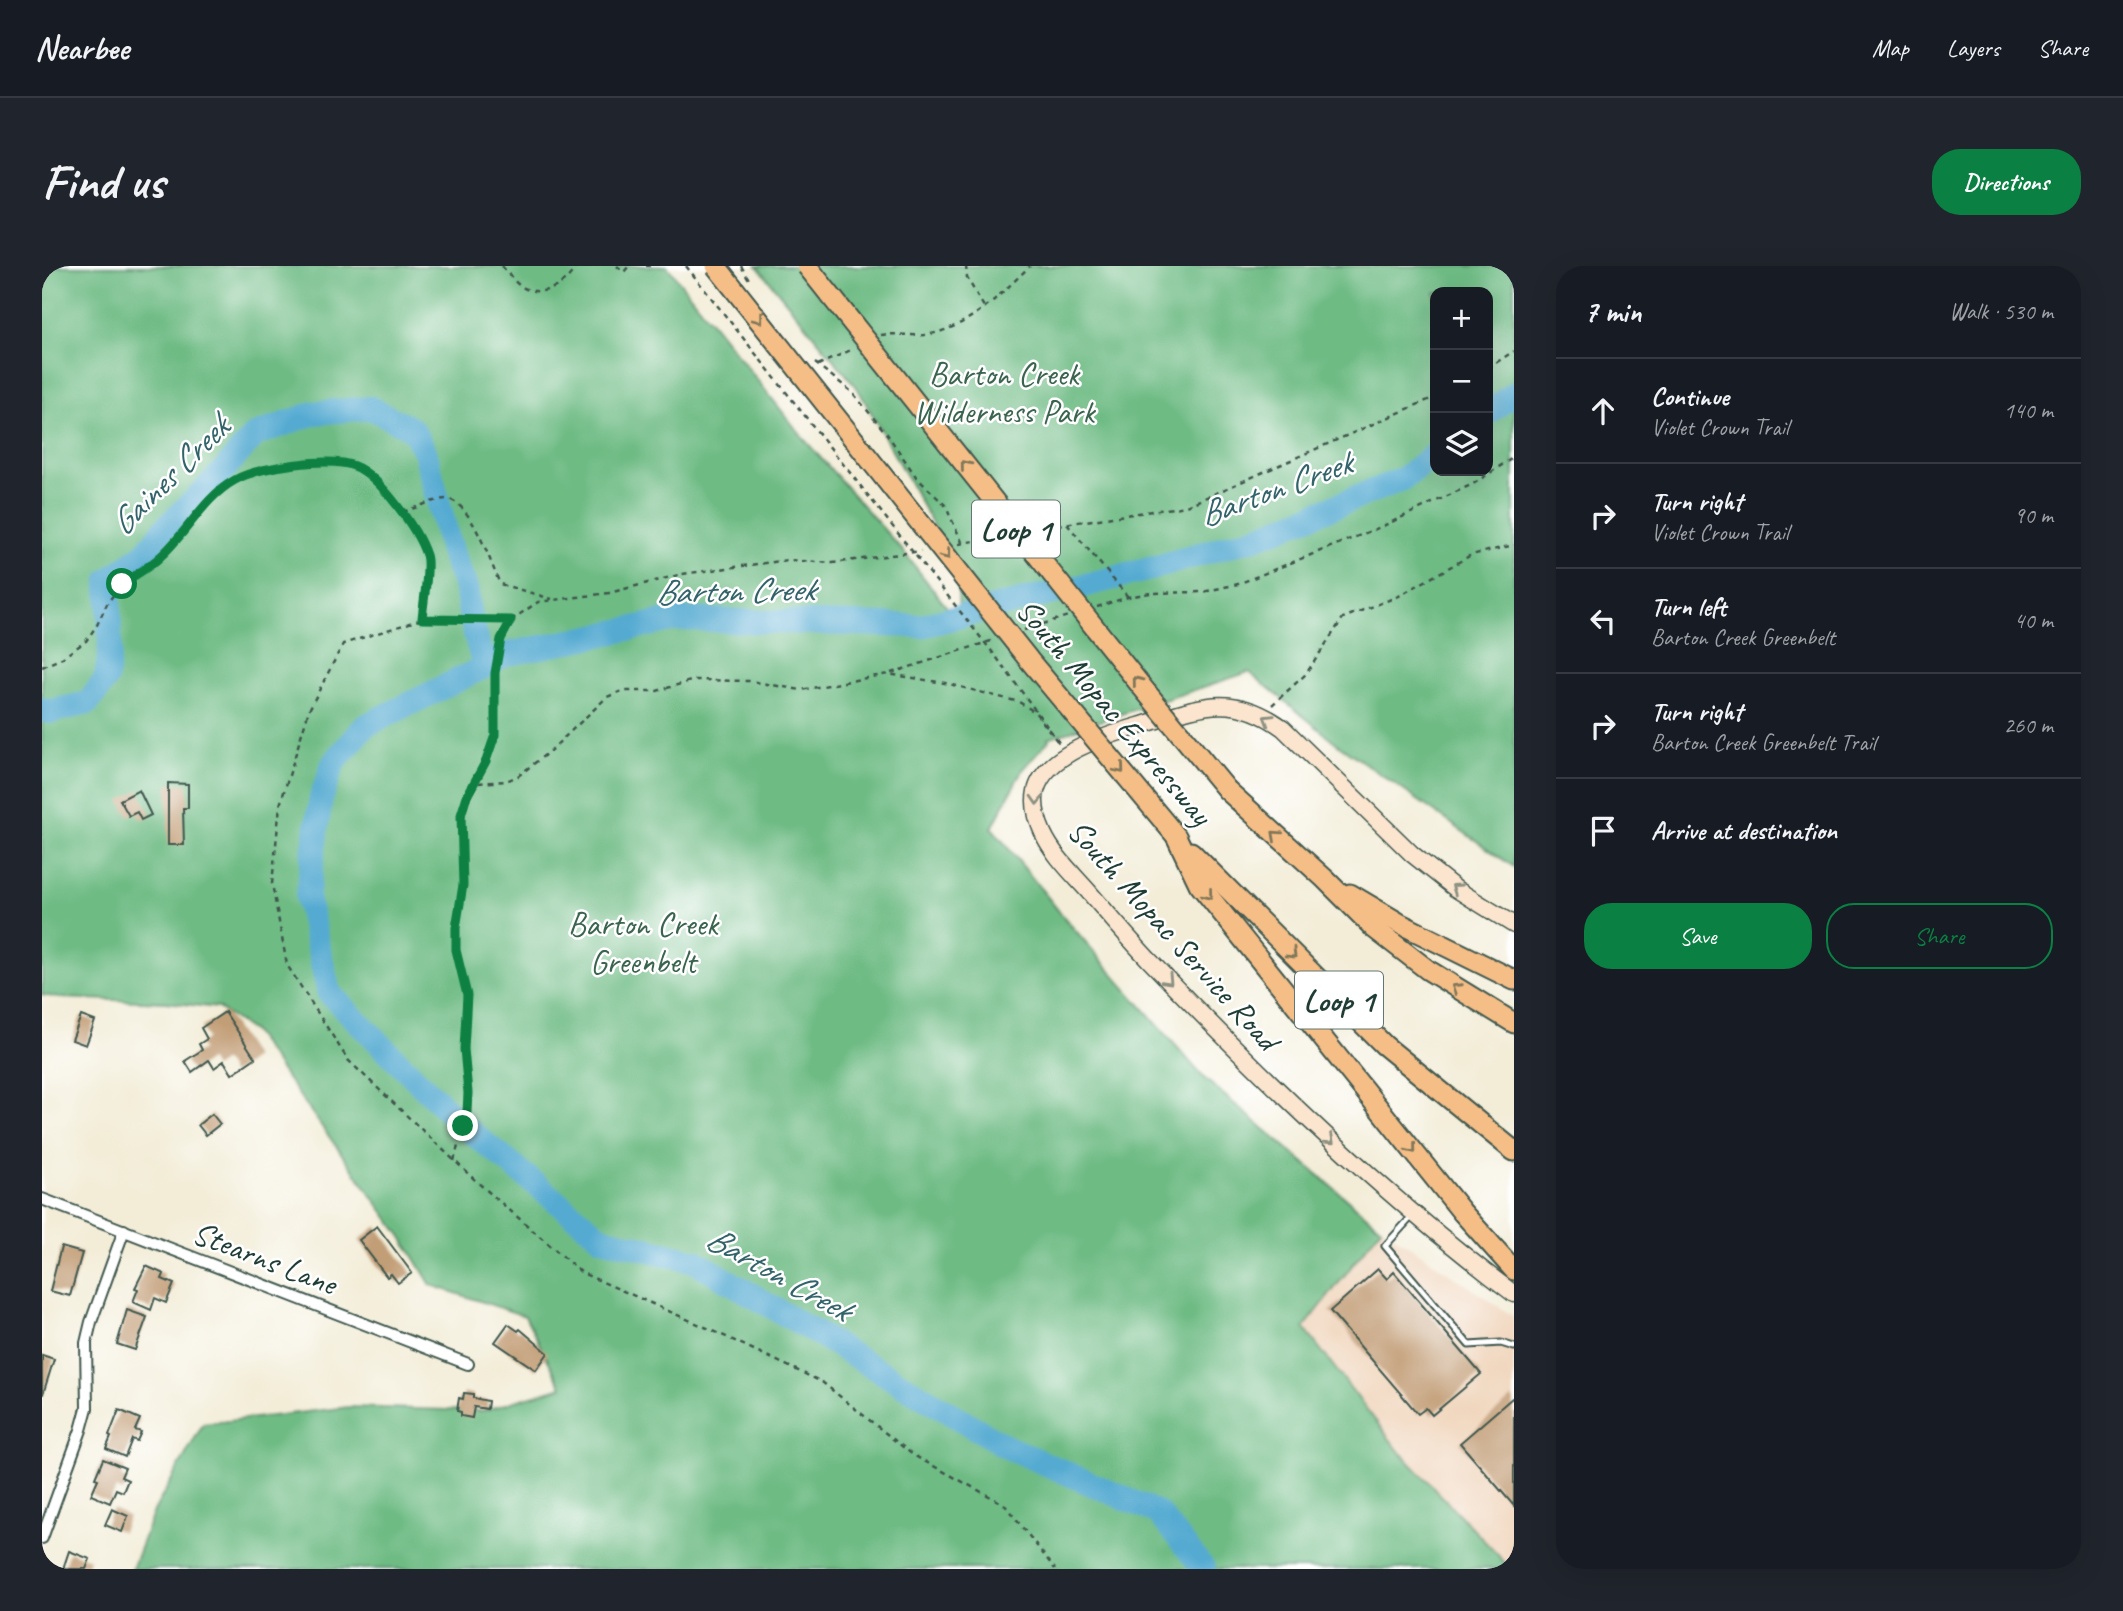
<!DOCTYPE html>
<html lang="en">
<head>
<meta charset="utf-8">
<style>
  :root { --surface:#171b24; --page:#20242c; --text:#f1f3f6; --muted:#9ea1a6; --line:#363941; --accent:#0b8043 }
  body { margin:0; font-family:Caveat,sans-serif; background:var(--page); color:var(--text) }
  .controls { position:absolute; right:21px; top:21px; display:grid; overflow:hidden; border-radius:14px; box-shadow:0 7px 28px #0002 }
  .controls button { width:63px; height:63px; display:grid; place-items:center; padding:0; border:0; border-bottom:2px solid var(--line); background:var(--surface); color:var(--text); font:35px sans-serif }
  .stop { position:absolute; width:21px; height:21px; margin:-16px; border:5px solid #0b8043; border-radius:50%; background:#fff }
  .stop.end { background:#0b8043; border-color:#fff; box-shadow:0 2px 7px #0008 }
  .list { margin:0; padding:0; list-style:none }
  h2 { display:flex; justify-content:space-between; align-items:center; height:91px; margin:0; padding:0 28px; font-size:30px }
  h2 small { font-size:23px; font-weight:400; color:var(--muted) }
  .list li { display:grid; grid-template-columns:46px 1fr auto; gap:21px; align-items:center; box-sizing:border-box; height:105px; padding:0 28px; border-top:2px solid var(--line) }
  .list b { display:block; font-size:26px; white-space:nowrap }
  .list p { margin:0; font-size:23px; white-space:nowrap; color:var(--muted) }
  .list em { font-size:23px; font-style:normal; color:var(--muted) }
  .actions { display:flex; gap:14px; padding:21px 28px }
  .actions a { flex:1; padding:16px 0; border:2px solid var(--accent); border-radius:28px; text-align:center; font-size:24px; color:var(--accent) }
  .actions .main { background:var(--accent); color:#fff }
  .icon { flex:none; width:38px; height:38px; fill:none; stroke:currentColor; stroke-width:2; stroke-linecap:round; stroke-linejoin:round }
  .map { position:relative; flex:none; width:1472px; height:1303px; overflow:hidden; border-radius:28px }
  header { display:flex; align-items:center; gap:42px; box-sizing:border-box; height:98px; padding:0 35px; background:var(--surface); border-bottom:2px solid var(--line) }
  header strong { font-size:33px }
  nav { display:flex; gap:38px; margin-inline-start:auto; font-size:24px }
  .intro { display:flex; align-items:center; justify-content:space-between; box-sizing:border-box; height:168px; padding:0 42px }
  h1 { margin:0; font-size:49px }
  .button { padding:18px 32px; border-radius:28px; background:var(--accent); color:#fff; font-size:24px; font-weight:700 }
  main { display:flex; gap:42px; padding:0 42px }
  aside { flex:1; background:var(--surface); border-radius:28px; box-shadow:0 7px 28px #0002 }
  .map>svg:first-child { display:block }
  .built { fill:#f0d5bc }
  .forest { fill:#6ebb84; stroke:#467c5c; stroke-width:2; fill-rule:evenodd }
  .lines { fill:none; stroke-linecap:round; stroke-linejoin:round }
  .river { stroke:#55aad1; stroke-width:24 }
  .building { fill:#c29e77 }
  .lane-casing { stroke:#3f574d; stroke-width:9 }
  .street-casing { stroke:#3f574d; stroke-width:14 }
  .secondary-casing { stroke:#3f574d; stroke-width:19 }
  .highway-casing { stroke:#3f574d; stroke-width:23 }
  .path { stroke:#3f574d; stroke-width:2.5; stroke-dasharray:5 5; stroke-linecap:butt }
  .lane { stroke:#fff; stroke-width:5 }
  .street { stroke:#fff; stroke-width:10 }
  .secondary { stroke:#fbe5cf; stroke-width:16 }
  .highway { stroke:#f6be87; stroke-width:19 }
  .highway-bridge-casing { stroke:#3f574d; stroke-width:23; stroke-linecap:butt }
  .path-bridge { stroke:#3f574d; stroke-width:2.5; stroke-dasharray:5 5; stroke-linecap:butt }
  .highway-bridge { stroke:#f6be87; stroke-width:19 }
  .oneway { stroke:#807759 }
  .oneway2 { stroke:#8d9182 }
  .route { stroke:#0b8043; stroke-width:9 }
  .labels { text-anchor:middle; stroke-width:5; stroke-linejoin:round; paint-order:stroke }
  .shield { fill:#fff; stroke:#627771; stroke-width:2 }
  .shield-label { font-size:32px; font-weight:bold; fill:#1f3d34 }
  .park-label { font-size:33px; fill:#3a644e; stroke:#fff }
  .street-label { font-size:33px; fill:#1f3d34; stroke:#fff }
  .water-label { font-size:35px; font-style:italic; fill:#32636b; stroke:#fff }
</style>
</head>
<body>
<header>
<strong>Nearbee</strong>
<nav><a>Map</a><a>Layers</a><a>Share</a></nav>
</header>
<div class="intro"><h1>Find us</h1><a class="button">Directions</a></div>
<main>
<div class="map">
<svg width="1472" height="1303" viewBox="0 0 1472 1303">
  <rect width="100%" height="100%" fill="#fff"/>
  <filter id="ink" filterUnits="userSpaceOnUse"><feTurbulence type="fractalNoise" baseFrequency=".0143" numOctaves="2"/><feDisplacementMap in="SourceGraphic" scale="14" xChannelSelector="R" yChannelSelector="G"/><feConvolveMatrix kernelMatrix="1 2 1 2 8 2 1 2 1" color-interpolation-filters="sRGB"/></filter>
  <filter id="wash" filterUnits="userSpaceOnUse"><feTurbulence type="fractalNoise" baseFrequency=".00686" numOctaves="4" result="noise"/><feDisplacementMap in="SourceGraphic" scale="28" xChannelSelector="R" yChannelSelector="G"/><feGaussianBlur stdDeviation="1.57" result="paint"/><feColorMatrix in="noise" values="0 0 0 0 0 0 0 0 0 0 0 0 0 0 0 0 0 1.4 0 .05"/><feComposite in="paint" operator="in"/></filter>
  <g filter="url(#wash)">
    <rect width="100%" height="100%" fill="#f3edd8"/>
    <path class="built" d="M 1326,952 L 1472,1051 L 1472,1303 L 1469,1303 L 1357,1185 L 1241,1035 Z"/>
    <path class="forest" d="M 0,0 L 625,0 L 762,173 L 860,284 L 918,358 L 914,301 L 816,123 L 715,0 L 1472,0 L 1472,601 L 1298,480 L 1207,406 L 1006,472 L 1007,474 L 979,506 L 950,562 L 1020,649 L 1162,812 L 1339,962 L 1262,1062 L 1357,1185 L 1469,1303 L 90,1303 L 112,1245 L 161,1158 L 307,1141 L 440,1145 L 520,1121 L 483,1050 L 389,1019 L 360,971 L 211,766 L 176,742 L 124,736 L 17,732 L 0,729 ZM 1393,26 L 1446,26 L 1446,205 L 1393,205 Z"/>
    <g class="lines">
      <g class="river">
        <path d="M 1446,147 L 1472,127"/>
        <path d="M 0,443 L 7,446 L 46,437 L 64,413 L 68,385 L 67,314 L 102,288 L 126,259 L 171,216 L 213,169 L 272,147 L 329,142 L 370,163 L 383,185 L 409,285 L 424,322 L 429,352 L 442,401"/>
        <path d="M 1162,1303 L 1116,1247 L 965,1181 L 653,995 L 560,972 L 418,857 L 287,727 L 265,632 L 279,532 L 291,498 L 323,460 L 442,401 L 461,389 L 635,353 L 879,360 L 1108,303 L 1216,271 L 1361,213 L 1393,188"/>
      </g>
    </g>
    <g id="blocks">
      <g class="building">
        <path d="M 126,517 L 146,518 L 146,542 L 141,542 L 142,579 L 126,579 Z"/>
        <path d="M 97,524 L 109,549 L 99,554 L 95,546 L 87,550 L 78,534 Z"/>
        <path d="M 183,746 L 213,792 L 190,808 L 182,795 L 172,802 L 167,794 L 150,806 L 143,795 L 160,784 L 157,778 L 165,773 L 159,762 Z"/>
        <path d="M 39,750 L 53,755 L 44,779 L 30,774 Z"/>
        <path d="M 170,848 L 178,858 L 164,869 L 156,859 Z"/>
        <path d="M 335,960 L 370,1007 L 356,1017 L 349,1008 L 345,1011 L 317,974 Z"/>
        <path d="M 19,981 L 40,987 L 28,1030 L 8,1025 Z"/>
        <path d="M 104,1000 L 122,1008 L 120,1013 L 132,1018 L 124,1037 L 113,1032 L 109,1044 L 91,1036 L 96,1023 L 93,1022 Z"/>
        <path d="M 1336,1003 L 1345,1013 L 1352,1006 L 1439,1108 L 1390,1149 L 1384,1142 L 1376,1148 L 1288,1045 Z"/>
        <path d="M 85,1044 L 105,1051 L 93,1084 L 75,1078 Z"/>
        <path d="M 466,1058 L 476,1065 L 478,1063 L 506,1087 L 494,1104 L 453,1076 Z"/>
        <path d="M 0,1089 L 12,1093 L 1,1128 L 0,1128 Z"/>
        <path d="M 422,1127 L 431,1128 L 431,1132 L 446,1135 L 445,1143 L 432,1141 L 430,1152 L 419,1150 L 419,1146 L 415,1145 L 417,1132 L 421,1133 Z"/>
        <path d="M 1470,1132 L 1472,1135 L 1472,1240 L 1418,1177 Z"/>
        <path d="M 77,1144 L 98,1153 L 93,1164 L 99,1166 L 95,1175 L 90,1173 L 83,1191 L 64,1183 L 69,1171 L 67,1170 Z"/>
        <path d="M 61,1193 L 83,1202 L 79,1211 L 86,1214 L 81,1226 L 74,1223 L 68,1237 L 49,1229 L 56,1213 L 53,1212 Z"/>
        <path d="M 70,1243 L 86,1250 L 80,1266 L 63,1259 Z"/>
        <path d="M 27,1285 L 48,1293 L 44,1303 L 21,1303 Z"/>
      </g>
    </g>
  </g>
  <g filter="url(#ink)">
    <use href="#blocks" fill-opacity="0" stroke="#3f574d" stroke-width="2"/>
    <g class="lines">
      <g class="lane-casing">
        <path id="lane" d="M 1372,948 L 1343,980 L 1427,1079 L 1459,1077 L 1472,1081"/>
      </g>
      <g class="street-casing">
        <g id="street">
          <path d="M 0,933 L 426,1098"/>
          <path d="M 0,1272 L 39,1164 L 45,1142 L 44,1077 L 49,1056 L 82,964"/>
        </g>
      </g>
      <g class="secondary-casing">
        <path id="secondary" d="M 1472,659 L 1414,623 L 1370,588 L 1241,462 C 1187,423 1154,442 1097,460 C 1063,470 1003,488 994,525 C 991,539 995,554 1001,567 C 1011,589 1030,607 1046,625 C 1067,649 1087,673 1109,696 C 1223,815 1341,929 1472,1028"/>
      </g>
      <g class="highway-casing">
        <g id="highway">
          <path d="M 1185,524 L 1283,613 L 1333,663 L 1386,704 L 1472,757"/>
          <path d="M 1134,570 L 1157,618 L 1420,946 L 1472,1004"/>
          <path d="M 1149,586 L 1342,779 L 1472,885"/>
          <path d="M 1308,628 L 1357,657 L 1472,714"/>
        </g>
      </g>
      <g class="path">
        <path d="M 460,0 C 466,7 473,17 480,21 C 501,33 525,18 534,0"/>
        <path d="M 575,0 L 582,6 L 587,0"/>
        <path d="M 604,0 L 608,0"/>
        <path d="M 699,0 L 708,15"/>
        <path d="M 924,0 L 925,12 L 942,41"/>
        <path d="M 839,69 C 853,67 869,70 883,69 C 926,63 958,29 988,0"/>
        <path d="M 773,97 L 810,126 L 845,168 L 875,212 L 903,239 L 920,276"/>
        <path d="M 776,99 L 811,83"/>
        <path d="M 1446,102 L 1472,85"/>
        <path d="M 361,246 C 374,242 390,234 404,233 C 428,233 449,298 458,318 L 510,333"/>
        <path d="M 1025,258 L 1086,331"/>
        <path d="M 996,262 L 1144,240 L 1393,131"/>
        <path d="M 917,278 L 958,270"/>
        <path d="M 1055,341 L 1086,331 L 1108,327 L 1161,326 L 1196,318 L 1341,260 L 1431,218 L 1472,191"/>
        <path d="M 469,354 L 380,353 L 301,378 L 267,444 L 238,539 L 230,618 L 245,699 L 306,794 L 434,915 L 540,1007 L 663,1061 L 780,1116 L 871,1189 L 962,1238 L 1013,1303"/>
        <path d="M 469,354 L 496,336 L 567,327 L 640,308 L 746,294 L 791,297 L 879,285"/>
        <path d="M 982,364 L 1026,350"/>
        <path d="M 0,401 L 20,392 L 44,375 L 55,359 L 66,336 L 80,318 L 119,291 L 167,236 L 191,214 L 220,202 L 285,197 L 310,199 L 325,207 L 361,246 L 385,291 L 380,353"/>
        <path d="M 849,407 L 952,374"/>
        <path d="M 1230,439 L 1264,408 L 1301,352 L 1357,330 L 1429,289 L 1472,279"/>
        <path d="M 420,556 C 419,525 445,500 452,471 C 455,461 453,449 453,439 C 453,408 454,383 468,355"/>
        <path d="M 420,563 C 422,546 425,530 436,517 L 464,515 L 476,510 L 508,485 L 565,431 L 580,425 L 615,425 L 652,414 L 708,415 L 759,424 L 846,408 L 903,417 L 977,436 L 993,446 L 1016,476"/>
        <path d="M 412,895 L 425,846 L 426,826 L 422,783 L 425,729 L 414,684 L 414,662 L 421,619 L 420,562"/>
      </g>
      <use href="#lane" class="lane"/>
      <use href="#street" class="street"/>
      <use href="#secondary" class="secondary"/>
      <use href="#highway" class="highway"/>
      <g class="highway-bridge-casing">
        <g id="highway-bridge">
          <path d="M 674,0 L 987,394 L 1134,570"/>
          <path d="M 765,0 L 1100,421 L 1185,524"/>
        </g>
      </g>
      <path class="path-bridge" d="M 644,0 L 955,392 L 1018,478"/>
      <use href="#highway-bridge" class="highway-bridge"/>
    </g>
    <defs><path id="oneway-chevron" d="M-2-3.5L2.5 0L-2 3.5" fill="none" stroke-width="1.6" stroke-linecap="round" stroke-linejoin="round" transform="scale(1.75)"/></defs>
    <g class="oneway">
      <use href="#oneway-chevron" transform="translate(717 53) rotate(52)"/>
      <use href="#oneway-chevron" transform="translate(923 199) rotate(-129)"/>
      <use href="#oneway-chevron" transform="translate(904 289) rotate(52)"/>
      <use href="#oneway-chevron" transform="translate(1095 415) rotate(-129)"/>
      <use href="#oneway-chevron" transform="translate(1078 503) rotate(50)"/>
      <use href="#oneway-chevron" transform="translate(1234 569) rotate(-138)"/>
      <use href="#oneway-chevron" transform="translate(1166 629) rotate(51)"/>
      <use href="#oneway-chevron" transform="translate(1250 688) rotate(45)"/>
      <use href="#oneway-chevron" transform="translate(1414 722) rotate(-147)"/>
      <use href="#oneway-chevron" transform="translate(1370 883) rotate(51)"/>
    </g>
    <g class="oneway2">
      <use href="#oneway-chevron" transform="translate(1226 453) rotate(-149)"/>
      <use href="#oneway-chevron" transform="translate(995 534) rotate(93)"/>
      <use href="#oneway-chevron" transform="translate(1414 622) rotate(-145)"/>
      <use href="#oneway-chevron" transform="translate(1126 714) rotate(46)"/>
      <use href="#oneway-chevron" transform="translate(1288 874) rotate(42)"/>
    </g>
  </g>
  <g class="lines" filter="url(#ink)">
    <path class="route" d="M 80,318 C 93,309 108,301 119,290 C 145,267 162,231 193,214 C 216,201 288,190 312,200 C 337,209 376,264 384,289 C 388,300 381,339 380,353 L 469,354 L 459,373 L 453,407 L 453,469 L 444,495 L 425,530 L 419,549 L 421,619 L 414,662 L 414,684 L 425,729 L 422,783 L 426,827 L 425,846 L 421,860"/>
  </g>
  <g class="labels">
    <g class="shield">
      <rect x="930" y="234.5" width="88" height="57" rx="5"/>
      <rect x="1253" y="705.5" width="88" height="57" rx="5"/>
    </g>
    <g class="shield-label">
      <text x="974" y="274">Loop 1</text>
      <text x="1297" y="745">Loop 1</text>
    </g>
    <g class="park-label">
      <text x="962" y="119">Barton Creek<tspan x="962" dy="38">Wilderness Park</tspan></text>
      <text x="601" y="669">Barton Creek<tspan x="601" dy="38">Greenbelt</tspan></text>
    </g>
    <g class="street-label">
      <text transform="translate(1073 445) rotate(50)" y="12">South Mopac Expressway</text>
      <text transform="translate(1132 668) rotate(48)" y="12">South Mopac Service Road</text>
      <text transform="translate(223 991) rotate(21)" y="12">Stearns Lane</text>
    </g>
    <g class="water-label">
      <text transform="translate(127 209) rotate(-45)" y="12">Gaines Creek</text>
      <text transform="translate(1233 222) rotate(-20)" y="12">Barton Creek</text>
      <text transform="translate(693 324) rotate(-1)" y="12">Barton Creek</text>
      <text transform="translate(737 1007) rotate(29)" y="12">Barton Creek</text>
    </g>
  </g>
</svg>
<div class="controls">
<button>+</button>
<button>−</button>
<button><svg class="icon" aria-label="layers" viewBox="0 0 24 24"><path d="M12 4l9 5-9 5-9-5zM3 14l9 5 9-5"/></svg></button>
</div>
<div class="stop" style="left:80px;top:318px"></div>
<div class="stop end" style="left:421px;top:860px"></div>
</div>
<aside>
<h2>7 min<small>Walk · 530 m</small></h2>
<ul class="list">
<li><svg class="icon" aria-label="ahead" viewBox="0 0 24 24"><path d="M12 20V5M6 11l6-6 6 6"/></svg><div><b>Continue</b><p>Violet Crown Trail</p></div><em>140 m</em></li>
<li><svg class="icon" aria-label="right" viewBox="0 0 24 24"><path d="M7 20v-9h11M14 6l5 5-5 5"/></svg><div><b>Turn right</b><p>Violet Crown Trail</p></div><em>90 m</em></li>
<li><svg class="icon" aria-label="left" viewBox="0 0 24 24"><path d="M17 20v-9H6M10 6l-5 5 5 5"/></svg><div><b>Turn left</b><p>Barton Creek Greenbelt</p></div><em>40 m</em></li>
<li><svg class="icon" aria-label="right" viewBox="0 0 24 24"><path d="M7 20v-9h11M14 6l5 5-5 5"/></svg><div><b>Turn right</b><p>Barton Creek Greenbelt Trail</p></div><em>260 m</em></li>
<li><svg class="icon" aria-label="arrive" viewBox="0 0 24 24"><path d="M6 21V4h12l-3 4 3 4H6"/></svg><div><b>Arrive at destination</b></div></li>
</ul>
<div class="actions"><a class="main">Save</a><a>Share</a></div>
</aside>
</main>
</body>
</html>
